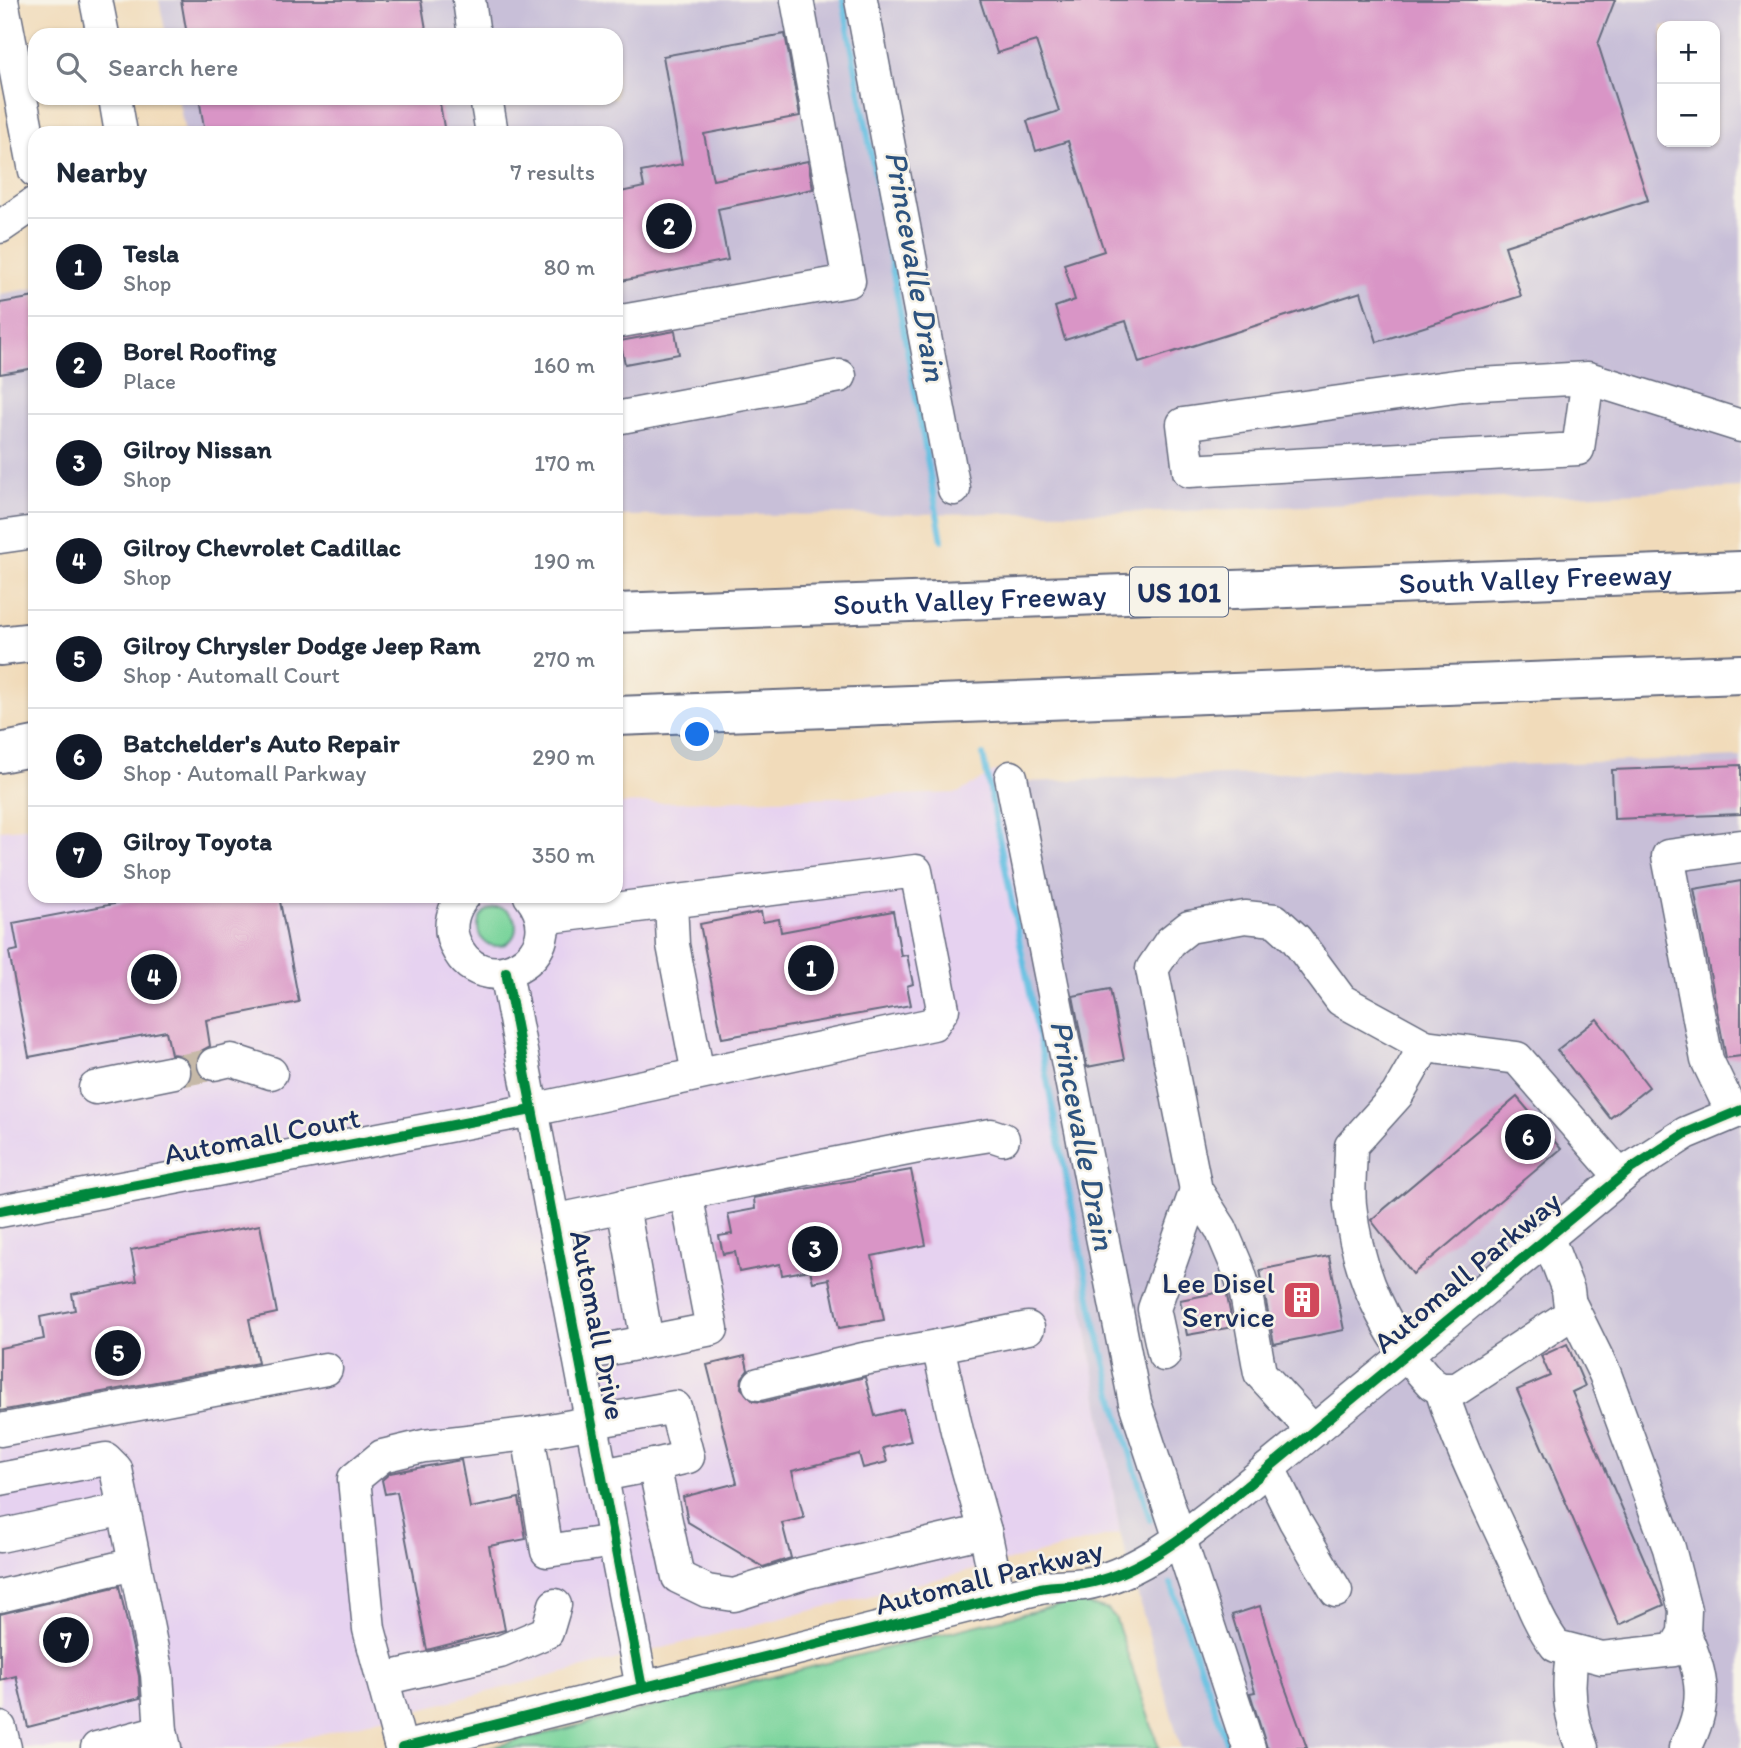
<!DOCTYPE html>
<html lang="en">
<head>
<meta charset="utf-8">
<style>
  :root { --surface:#fff; --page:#f6f6f7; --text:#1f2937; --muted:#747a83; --line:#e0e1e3; --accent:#111827 }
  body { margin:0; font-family:Itim,sans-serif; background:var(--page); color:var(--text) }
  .controls { position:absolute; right:21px; top:21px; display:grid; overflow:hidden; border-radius:14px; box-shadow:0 2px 5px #0004 }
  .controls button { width:63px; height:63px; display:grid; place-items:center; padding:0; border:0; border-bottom:2px solid var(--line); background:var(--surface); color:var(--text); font:35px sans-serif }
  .you { position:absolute; left:698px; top:735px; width:24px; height:24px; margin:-18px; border:5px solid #fff; border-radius:50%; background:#1a73e8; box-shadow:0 0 0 10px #1a73e833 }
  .badge { display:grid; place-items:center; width:46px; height:46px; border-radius:50%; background:var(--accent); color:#fff; font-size:23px; font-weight:700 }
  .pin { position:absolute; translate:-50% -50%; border:4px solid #fff; box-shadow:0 2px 7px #0006 }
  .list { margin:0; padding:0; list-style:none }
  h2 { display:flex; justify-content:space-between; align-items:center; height:91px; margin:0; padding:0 28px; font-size:30px }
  h2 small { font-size:23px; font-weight:400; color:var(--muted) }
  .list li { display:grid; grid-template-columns:46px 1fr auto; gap:21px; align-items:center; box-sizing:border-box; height:98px; padding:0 28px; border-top:2px solid var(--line) }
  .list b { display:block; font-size:26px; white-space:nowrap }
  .list p { margin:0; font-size:23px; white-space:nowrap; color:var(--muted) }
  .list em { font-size:23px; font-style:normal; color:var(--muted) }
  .icon { flex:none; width:38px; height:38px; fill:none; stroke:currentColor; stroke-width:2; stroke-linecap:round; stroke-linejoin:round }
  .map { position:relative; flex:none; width:1741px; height:1748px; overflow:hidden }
  .search { position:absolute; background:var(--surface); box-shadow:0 2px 5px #0004; left:28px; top:28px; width:595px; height:77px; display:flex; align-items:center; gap:18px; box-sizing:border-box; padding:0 24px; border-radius:21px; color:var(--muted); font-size:26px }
  .panel { position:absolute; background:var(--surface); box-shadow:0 2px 5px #0004; left:28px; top:126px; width:595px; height:777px; border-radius:21px }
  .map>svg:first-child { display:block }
  .built { fill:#e6d2f0 }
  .industrial { fill:#c8bfd8; fill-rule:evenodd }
  .green { fill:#79d49b; stroke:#4a827c; stroke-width:2 }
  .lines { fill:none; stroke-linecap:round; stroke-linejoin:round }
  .stream { stroke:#64bfe2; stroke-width:6 }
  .building { fill:#d995c6 }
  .minor-tunnel { stroke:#c6b9a8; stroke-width:32; stroke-dasharray:32 16; stroke-linecap:butt }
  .minor-casing { stroke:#666b7e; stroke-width:35 }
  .highway-casing { stroke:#666b7e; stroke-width:42 }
  .minor { stroke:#fff; stroke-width:32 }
  .highway { stroke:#fff; stroke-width:38 }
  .cycleway-casing { stroke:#f7f3e8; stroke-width:15 }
  .cycleway { stroke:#00873e; stroke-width:10 }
  .labels { text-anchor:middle; stroke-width:5; stroke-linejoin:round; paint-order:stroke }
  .shield { fill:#f7f3e8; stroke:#5d6a87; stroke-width:2 }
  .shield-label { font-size:28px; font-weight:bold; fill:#1b2f5e }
  .street-label { font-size:30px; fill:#1b2f5e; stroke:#f7f3e8 }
  .poi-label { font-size:30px; fill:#1b2f5e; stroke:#f7f3e8; text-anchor:end }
  .water-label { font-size:32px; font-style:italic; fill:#2d537f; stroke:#f7f3e8 }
</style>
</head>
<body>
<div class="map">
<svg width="1741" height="1748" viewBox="0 0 1741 1748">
  <rect width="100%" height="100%" fill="#f7f3e8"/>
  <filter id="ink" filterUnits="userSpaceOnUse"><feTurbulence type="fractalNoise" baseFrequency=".0143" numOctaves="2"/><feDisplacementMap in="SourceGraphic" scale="14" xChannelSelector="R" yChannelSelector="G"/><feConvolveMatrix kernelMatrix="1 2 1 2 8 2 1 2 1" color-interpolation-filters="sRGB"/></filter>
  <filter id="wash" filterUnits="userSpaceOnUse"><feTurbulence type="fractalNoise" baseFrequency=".00686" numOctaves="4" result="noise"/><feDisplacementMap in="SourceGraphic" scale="28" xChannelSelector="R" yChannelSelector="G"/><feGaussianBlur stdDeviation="1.57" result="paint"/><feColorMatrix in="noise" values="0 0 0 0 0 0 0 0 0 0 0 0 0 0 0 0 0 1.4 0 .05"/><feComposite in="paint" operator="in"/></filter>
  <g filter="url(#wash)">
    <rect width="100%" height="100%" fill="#f1dbba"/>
    <path class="built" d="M 996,771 L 1120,1533 L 265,1748 L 0,1748 L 0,830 L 35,827 L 35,896 L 616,896 L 616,804 L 958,793 Z"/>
    <g class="industrial">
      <path d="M 159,0 L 1741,0 L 1741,488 L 1163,512 L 616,516 L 616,133 L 185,133 L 178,98 L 616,98 L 616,35 L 166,35 ZM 1662,26 L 1715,26 L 1715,142 L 1662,142 Z"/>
      <path d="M 35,288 L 35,523 L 0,527 L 0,294 Z"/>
      <path d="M 1741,757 L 1741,1748 L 1181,1748 L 1120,1533 L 996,771 L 1022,782 Z"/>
    </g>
    <g class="green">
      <circle cx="497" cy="927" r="19"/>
      <path d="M 1074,1601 L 1108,1610 L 1115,1617 L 1159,1748 L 489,1748 Z"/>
    </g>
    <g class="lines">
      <g class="stream">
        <path d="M 843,0 L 942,540"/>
        <path d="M 983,755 L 1093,1313 L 1115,1402 L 1150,1520"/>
        <path d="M 1171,1584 L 1229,1748"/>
      </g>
    </g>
    <g id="blocks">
      <g class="building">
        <path d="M 181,0 L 421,0 L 427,35 L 187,35 Z"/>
        <path d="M 980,0 L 1615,0 L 1598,44 L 1648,200 L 1505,246 L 1521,296 L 1377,342 L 1361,292 L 1139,363 L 1126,321 L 1065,340 L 1055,307 L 1075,300 L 1064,264 L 1104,251 L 1068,141 L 1036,151 L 1027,121 L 1059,111 L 1036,41 L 997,53 Z"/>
        <path d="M 785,34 L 800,116 L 704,134 L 713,180 L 808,161 L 813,189 L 718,209 L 728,260 L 616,282 L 616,193 L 644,187 L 641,172 L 682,164 L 663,56 Z"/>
        <path d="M 199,98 L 439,98 L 445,133 L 205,133 Z"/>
        <path d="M 35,297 L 35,368 L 0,374 L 0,303 Z"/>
        <path d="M 675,331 L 679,354 L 625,364 L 620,341 Z"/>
        <path d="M 1741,765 L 1741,814 L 1614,819 L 1612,770 Z"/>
        <path d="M 1741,881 L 1741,1056 L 1726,1058 L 1694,889 Z"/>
        <path d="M 156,896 L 279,896 L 299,1002 L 206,1020 L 210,1046 L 201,1051 L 196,1059 L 196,1069 L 202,1078 L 190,1080 L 192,1068 L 180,1055 L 171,1054 L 166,1031 L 29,1057 L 9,952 L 18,950 L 13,923 Z"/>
        <path d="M 893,911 L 901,956 L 907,955 L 913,984 L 907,986 L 911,1005 L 722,1038 L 700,924 L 761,912 L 763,922 L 779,919 L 781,932 Z"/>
        <path d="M 1110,989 L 1124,1060 L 1087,1067 L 1073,996 Z"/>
        <path d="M 1597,1019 L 1649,1087 L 1610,1118 L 1557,1050 Z"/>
        <path d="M 1517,1097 L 1561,1149 L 1413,1274 L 1371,1220 Z"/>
        <path d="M 911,1170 L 926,1245 L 872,1256 L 884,1320 L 839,1328 L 829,1279 L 813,1282 L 810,1270 L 782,1275 L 780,1264 L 739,1272 L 735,1252 L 723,1254 L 719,1236 L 732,1234 L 728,1214 L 755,1209 L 754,1198 Z"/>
        <path d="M 260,1225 L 277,1313 L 249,1319 L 258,1363 L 0,1411 L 0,1348 L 44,1339 L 40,1317 L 75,1310 L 72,1294 L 137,1281 L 131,1250 Z"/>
        <path d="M 1329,1256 L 1344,1330 L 1274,1344 L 1260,1270 Z"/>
        <path d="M 1226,1291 L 1233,1327 L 1187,1335 L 1180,1300 Z"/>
        <path d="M 1567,1344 L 1585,1386 L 1572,1392 L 1664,1605 L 1619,1625 L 1517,1390 L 1550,1376 L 1541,1356 Z"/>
        <path d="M 745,1356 L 748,1370 L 742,1378 L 741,1388 L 753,1401 L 763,1402 L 865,1377 L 875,1416 L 903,1409 L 911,1441 L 883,1448 L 887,1462 L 863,1468 L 859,1454 L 792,1471 L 804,1518 L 782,1523 L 791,1558 L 763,1567 L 688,1522 L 683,1497 L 737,1483 L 707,1365 Z"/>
        <path d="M 461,1460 L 470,1508 L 519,1498 L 526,1539 L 489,1546 L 505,1630 L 427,1650 L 397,1492 L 385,1494 L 382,1480 L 390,1473 Z"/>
        <path d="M 119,1586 L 139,1676 L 140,1698 L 28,1727 L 16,1676 L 0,1680 L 0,1614 Z"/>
        <path d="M 1260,1606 L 1278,1668 L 1307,1748 L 1267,1748 L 1250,1693 L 1255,1692 L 1232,1615 Z"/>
      </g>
    </g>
  </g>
  <g filter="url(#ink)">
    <use href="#blocks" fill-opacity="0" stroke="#666b7e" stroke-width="2"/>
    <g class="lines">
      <path class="minor-tunnel" d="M 174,1072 L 214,1064"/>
      <g class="minor-casing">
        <g id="minor">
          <path d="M 2,0 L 35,171"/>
          <path d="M 96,0 L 103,35"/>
          <path d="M 469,0 L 474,35"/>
          <path d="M 861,0 L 954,489"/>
          <path d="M 115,98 L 121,133"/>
          <path d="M 486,98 L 492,133"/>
          <path d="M 0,227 L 35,203"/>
          <path d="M 616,322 L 849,281 L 797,0"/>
          <path d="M 1588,378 L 1578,449 L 1189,471 L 1183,424 L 1462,385 L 1588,378 L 1741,426"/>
          <path d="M 616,418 L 840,376"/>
          <path d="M 0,537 L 35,532"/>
          <path d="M 1011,777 L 1135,1403 L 1249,1748"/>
          <path d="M 464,896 C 453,908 448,926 454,941 C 478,1008 577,956 530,896"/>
          <path d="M 671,902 L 673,945 L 698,1074"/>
          <path d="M 506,972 L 642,1688"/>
          <path d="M 1425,1046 L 1517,1058 L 1621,1177"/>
          <path d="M 214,1064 L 231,1060 L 271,1073"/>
          <path d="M 95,1088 L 174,1072"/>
          <path d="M 1732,1112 L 1707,1060 L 1668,856 L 1741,846"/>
          <path d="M 686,1193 L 928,1145 L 991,1135 L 1003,1139"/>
          <path d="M 623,1206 L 647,1341"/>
          <path d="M 0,1211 L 532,1110 L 933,1024 L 943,1009 L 916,871 L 542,918"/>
          <path d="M 553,1221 L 686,1193 L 712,1329 L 579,1355"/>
          <path d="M 938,1346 L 1028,1328"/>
          <path d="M 1164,1355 L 1154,1309 L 1196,1190"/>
          <path d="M 759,1384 L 863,1359 L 938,1346 L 957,1431 L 985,1531"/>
          <path d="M 1441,1389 C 1459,1447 1488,1503 1513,1558 C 1526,1587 1536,1621 1556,1646 L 1602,1658 L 1674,1650 L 1684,1633 L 1685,1610 L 1669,1548 L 1605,1374 L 1572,1307"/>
          <path d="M 0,1430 L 326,1369"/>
          <path d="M 1313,1431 L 1260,1373 L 1246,1294 L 1238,1269 L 1221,1229 L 1196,1190 L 1152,969 L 1170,942 L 1189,927 L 1245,917 L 1275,920 L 1296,939 L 1341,1000 L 1425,1046 L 1397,1095 L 1351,1146 C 1351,1165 1348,1186 1350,1205 C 1357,1272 1386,1336 1432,1384 L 1441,1389 L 1457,1389 L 1571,1314 L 1568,1290 L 1548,1238"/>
          <path d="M 528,1434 L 547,1551 L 614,1541"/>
          <path d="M 1269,1468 L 1295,1521 L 1336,1591"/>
          <path d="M 602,1475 L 654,1465 L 678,1577 L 707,1591 L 734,1595 L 804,1573 L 985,1531 L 999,1599"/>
          <path d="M 0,1479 L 106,1459 L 116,1469 L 157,1674 L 161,1731"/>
          <path d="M 0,1536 L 124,1509"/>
          <path d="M 0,1596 L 134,1564"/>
          <path d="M 1684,1633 C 1704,1676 1708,1705 1685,1748"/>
          <path d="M 1573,1652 C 1566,1686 1569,1716 1582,1748"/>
          <path d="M 383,1679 L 500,1652 L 547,1632 L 555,1605"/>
          <path d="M 0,1728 L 5,1748"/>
          <path d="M 97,1748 L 161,1731 L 165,1748"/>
          <path d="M 401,1748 L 369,1629 L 354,1479 L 382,1456 L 424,1446 L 528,1434 L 675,1407 L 688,1457 L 654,1465"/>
          <path d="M 402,1748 L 1040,1588 C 1054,1585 1069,1586 1084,1584 C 1131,1576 1177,1542 1214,1513 L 1632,1168 L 1686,1133 L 1741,1110"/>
        </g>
      </g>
      <g class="highway-casing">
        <g id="highway">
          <path id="s1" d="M 616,613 L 1741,571"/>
          <path d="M 0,646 L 35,642"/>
          <path d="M 616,716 L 1741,674"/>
          <path d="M 0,753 L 35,746"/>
        </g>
      </g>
      <use href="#minor" class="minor"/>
      <use href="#highway" class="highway"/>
      <g class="cycleway-casing">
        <g id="cycleway">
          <path d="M 506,972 L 642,1688"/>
          <path d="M 0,1211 L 532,1110"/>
          <path d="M 402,1748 L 1040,1588 C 1054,1585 1069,1586 1084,1584 C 1131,1576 1177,1542 1214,1513 L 1632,1168 L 1686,1133 L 1741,1110"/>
        </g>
      </g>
      <use href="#cycleway" class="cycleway"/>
    </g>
  </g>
  <defs>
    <g id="building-square" transform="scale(2.0125)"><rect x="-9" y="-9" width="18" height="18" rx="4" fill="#d1495b" stroke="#f7f3e8"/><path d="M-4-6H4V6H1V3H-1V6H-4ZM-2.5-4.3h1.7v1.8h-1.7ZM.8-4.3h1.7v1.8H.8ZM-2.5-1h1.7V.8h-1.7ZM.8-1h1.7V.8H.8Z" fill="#fff"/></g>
  </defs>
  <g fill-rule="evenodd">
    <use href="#building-square" x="1302" y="1300"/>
  </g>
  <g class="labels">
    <rect class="shield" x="1130" y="567.5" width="98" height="49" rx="5"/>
    <g class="shield-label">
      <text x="1179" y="602">US 101</text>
    </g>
    <g class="street-label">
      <text dy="10" stroke="none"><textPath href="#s1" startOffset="920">South Valley Freeway</textPath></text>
      <text dy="10" stroke="none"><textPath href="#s1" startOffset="354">South Valley Freeway</textPath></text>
      <text transform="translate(262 1136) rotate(-11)" y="10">Automall Court</text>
      <text transform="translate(1467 1272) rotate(-40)" y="10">Automall Parkway</text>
      <text transform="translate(598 1325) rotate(79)" y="10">Automall Drive</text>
      <text transform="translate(989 1577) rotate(-14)" y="10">Automall Parkway</text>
    </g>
    <g class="poi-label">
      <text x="1275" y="1293">Lee Disel<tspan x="1275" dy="34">Service</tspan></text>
    </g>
    <g class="water-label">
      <text transform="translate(916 266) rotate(80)" y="11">Princevalle Drain</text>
      <text transform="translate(1083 1135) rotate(79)" y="11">Princevalle Drain</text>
    </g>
  </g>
</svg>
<div class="controls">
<button>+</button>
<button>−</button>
</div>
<div class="you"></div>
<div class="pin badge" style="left:811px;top:968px">1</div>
<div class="pin badge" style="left:669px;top:226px">2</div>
<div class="pin badge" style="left:815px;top:1249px">3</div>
<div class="pin badge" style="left:154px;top:977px">4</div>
<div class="pin badge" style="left:118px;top:1353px">5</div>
<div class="pin badge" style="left:1528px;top:1137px">6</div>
<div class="pin badge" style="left:66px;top:1640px">7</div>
<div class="search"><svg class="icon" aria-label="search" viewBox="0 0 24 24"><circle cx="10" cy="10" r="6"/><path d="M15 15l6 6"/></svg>Search here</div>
<section class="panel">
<h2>Nearby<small>7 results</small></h2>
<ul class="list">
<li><span class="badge">1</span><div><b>Tesla</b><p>Shop</p></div><em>80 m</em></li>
<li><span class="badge">2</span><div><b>Borel Roofing</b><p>Place</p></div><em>160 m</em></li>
<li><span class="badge">3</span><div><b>Gilroy Nissan</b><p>Shop</p></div><em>170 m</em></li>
<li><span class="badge">4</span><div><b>Gilroy Chevrolet Cadillac</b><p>Shop</p></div><em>190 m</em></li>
<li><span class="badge">5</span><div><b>Gilroy Chrysler Dodge Jeep Ram</b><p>Shop · Automall Court</p></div><em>270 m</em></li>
<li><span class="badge">6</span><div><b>Batchelder's Auto Repair</b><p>Shop · Automall Parkway</p></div><em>290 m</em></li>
<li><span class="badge">7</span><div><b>Gilroy Toyota</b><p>Shop</p></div><em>350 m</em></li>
</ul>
</section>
</div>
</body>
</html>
